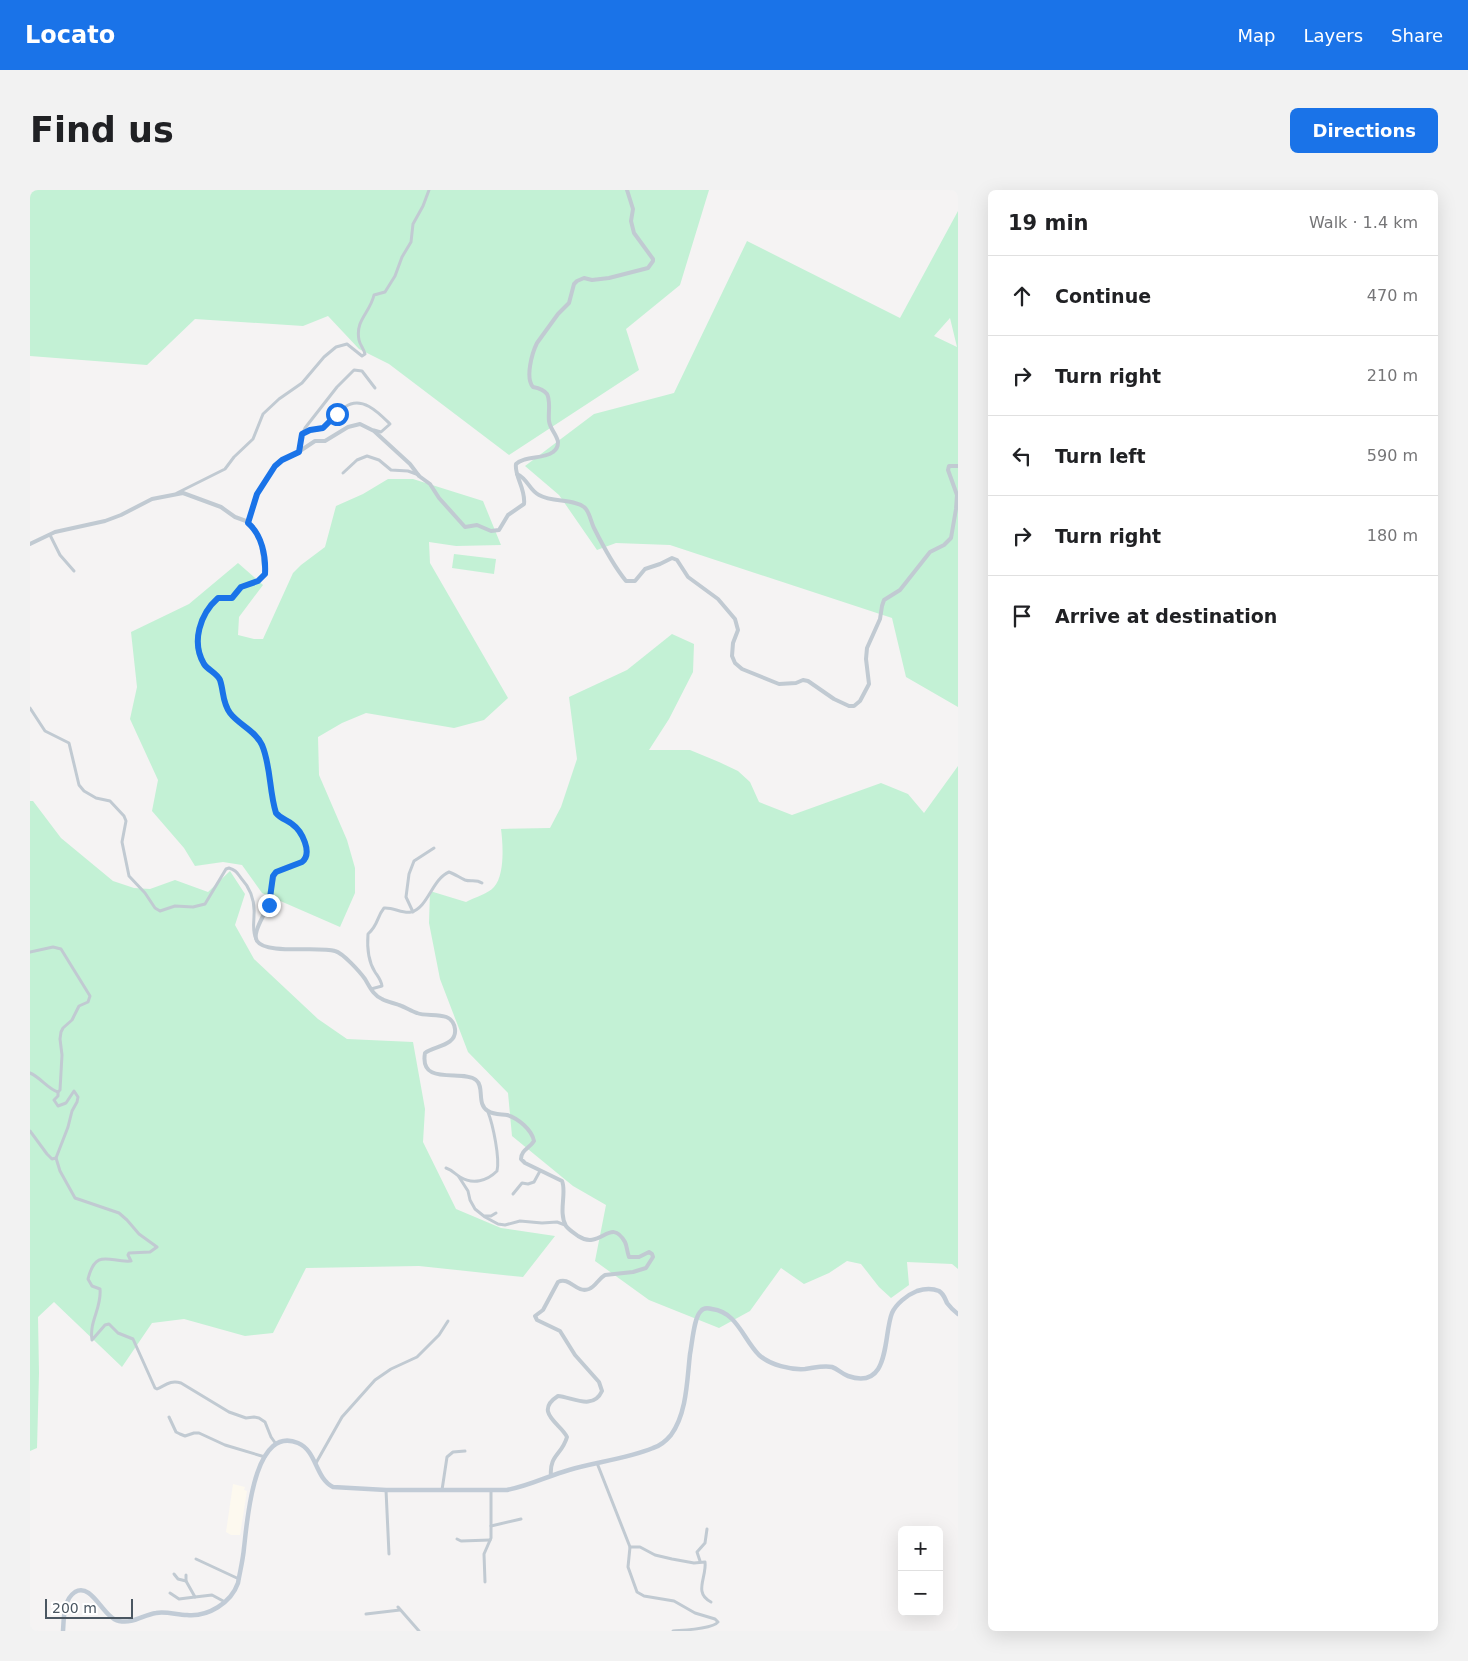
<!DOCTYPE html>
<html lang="en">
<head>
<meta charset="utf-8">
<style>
  :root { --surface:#fff; --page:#f2f2f2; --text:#202124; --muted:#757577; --line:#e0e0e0; --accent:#1a73e8 }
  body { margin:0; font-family:"DejaVu Sans",sans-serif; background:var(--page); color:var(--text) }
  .controls { position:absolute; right:15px; bottom:15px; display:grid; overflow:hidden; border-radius:8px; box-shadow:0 5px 20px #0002 }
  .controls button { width:45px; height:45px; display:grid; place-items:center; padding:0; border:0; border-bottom:1px solid var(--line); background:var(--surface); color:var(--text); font:25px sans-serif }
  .scale { position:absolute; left:15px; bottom:12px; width:88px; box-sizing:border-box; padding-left:5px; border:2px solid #4a5661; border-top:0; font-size:14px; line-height:18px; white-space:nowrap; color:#4a5661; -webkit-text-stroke:4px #fff; paint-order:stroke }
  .stop { position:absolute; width:15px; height:15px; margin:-11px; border:4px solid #1a73e8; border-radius:50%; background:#fff }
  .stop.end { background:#1a73e8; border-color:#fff; box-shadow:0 1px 5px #0008 }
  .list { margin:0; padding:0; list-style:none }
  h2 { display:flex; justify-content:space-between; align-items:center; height:65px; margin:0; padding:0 20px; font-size:21px }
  h2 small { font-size:16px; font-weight:400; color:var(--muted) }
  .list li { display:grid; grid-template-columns:32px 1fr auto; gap:15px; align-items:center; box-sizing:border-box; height:80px; padding:0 20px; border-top:1px solid var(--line) }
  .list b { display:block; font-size:19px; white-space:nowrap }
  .list em { font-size:16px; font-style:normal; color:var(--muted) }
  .icon { flex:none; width:28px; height:28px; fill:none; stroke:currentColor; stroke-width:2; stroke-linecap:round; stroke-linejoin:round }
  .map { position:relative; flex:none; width:928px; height:1441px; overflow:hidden; border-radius:8px }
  header { display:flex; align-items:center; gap:30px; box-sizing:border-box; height:70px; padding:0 25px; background:var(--accent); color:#fff }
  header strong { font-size:24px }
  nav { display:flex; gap:28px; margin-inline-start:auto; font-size:18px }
  .intro { display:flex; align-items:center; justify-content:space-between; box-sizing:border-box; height:120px; padding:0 30px }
  h1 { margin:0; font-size:35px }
  .button { padding:12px 22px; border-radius:8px; background:var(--accent); color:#fff; font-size:18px; font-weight:700 }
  main { display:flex; gap:30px; padding:0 30px }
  aside { flex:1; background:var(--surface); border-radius:8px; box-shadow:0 5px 20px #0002 }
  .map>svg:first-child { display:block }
  .commercial { fill:#fdf9ef }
  .green { fill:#c3f1d5; fill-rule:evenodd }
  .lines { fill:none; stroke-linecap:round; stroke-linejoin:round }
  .minor { stroke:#c1cad2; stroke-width:3 }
  .tertiary { stroke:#c1cad2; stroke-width:4 }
  .secondary { stroke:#c1cbd6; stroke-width:4.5 }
  .route { stroke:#1a73e8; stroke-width:6 }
</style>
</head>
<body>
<header>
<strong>Locato</strong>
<nav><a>Map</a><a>Layers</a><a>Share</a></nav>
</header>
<div class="intro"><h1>Find us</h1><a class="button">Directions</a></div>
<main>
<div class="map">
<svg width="928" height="1441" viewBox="0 0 928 1441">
  <rect width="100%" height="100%" fill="#f5f3f3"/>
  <path class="commercial" d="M 203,1294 L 215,1297 L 214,1300 L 217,1301 L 210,1345 L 201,1345 L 196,1342 Z"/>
  <g class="green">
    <path d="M 0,0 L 679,0 L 650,95 L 596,139 L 609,180 L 479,265 L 359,174 L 329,159 L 298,126 L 273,136 L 165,129 L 117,175 L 0,166 Z"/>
    <path d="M 928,21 L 928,517 L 876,487 L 862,428 L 640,355 L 586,353 L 567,360 L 529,305 L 495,276 L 564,224 L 644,203 L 717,51 L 870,128 ZM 920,128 L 927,157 L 904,146 Z"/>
    <path d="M 358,289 L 383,289 L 453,311 L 471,355 L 426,356 L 399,352 L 400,373 L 478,508 L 454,530 L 424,538 L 336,523 L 312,533 L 288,547 L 289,585 L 317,650 L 325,678 L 325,703 L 310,737 L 232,703 L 212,675 L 193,672 L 165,676 L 154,658 L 122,621 L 128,590 L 100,529 L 107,497 L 101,442 L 159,414 L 208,373 L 233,395 L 209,427 L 208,445 L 224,449 L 233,449 L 263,383 L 271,375 L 295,357 L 306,316 L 333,304 Z"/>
    <path d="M 424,364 L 466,369 L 464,384 L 422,378 Z"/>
    <path d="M 642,444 L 664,454 L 663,482 L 639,529 L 619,560 L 660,560 L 689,572 L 708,581 L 720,592 L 729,612 L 762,625 L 851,593 L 878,604 L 894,623 L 928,576 L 928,1079 L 922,1074 L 877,1072 L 879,1095 L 861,1108 L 849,1097 L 831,1074 L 817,1071 L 799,1083 L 774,1094 L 751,1078 L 720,1121 L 689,1138 L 619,1110 L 565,1071 L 576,1015 L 543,996 L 482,946 L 478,903 L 438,862 L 410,789 L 399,733 L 400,701 L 436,712 C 445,707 458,704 464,697 C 475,685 473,654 471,639 L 520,638 L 531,617 L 547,569 L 539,507 L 597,480 Z"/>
    <path d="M 0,611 L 3,611 L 31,648 L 83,691 L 104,698 L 120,699 L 145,690 L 178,702 L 200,681 L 215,704 L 205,735 L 224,769 L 288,829 L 317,849 L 383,852 L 395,919 L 393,952 L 426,1019 L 471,1038 L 525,1046 L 493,1087 L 389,1076 L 276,1078 L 243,1143 L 215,1146 L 154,1129 L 122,1133 L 92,1177 L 24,1112 L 8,1127 L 9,1183 L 7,1258 L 0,1261 Z"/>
  </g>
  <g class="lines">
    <g class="minor">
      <path d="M 273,244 C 280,239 289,242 295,237 C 302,231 307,222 315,217 C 332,205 349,223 360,234 L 351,242 L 344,240"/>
      <path d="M 269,261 L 270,250 L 275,238 L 307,197 L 324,180 L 332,181 L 345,198"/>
      <path d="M 313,283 L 327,270 L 337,266 L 349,270 L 361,280 L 378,281 L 389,285"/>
      <path d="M 147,303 L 195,279 L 204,267 L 223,249 L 233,224 L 249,209 L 272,193 L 294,167 L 306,157 L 317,154 L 332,166 L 335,164 C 334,159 330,155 329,150 C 325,130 340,123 344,105 L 355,102 L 365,86 L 372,67 L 381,52 L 383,34 L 393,16 L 399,0"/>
      <path d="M 20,345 L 30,365 L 44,381"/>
      <path d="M 0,518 L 15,541 L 39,553 L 49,595 L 54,601 L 66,608 L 80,611 L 94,626 L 96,631 L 92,652 L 99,686 L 115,703 L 125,718 L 130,721 L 145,716 L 163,717 L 175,714 L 196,679 L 199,678 C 206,680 207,683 211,688 C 221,699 225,711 224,725 C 224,734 222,741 226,749"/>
      <path d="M 383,722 L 376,707 L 379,684 L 384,671 L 404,658"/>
      <path d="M 0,762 L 23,757 L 31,759 L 60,806 L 58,812 L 49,816 L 42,830 L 33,838 L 31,842 L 30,849 L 32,865 L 30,900 L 28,902 C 18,899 10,887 0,883"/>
      <path d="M 341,799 L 352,796 C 351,790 349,788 345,782 C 338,771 337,757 338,744 C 349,734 346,728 354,718 C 363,717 373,724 381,722 C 398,718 402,689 419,682 C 425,684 430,688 435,690 C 441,692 446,689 452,693"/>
      <path d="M 0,941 L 17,964 L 22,969 L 26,968 L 38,937 L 42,921 L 47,912 L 48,907 L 44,901 L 36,913 L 28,916 L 24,910 L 28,906 L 28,902"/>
      <path d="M 26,968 L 30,981 L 45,1008 L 89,1023 L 97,1030 L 109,1044 L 127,1057 L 120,1062 L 99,1063 L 98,1065 L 101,1071 C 80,1073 66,1057 58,1089 L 62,1096 L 70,1099 C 72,1118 59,1131 62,1150 L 75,1135 L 79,1134 L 88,1143 L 103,1149 L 125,1198 L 127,1199 C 136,1195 140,1190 151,1193 L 199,1222 L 216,1228 L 224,1227 L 229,1228 L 235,1232 L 241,1247 L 246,1254"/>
      <path d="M 416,978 C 422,980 425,984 430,987 C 443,995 457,991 467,981 C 470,968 463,935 458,922"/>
      <path d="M 429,987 L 438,1001 L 440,1010 L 445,1019 L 455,1027 L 468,1034 L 475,1035 L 490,1031 L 512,1033 L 527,1032 L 535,1035"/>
      <path d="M 483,1004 L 492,993 L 498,994 L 504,992 L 510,981"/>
      <path d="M 455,1026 L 461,1026 L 466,1023"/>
      <path d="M 139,1227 L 146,1242 L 150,1244 L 155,1246 L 164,1243 L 169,1243 L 195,1255 L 235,1267"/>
      <path d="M 286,1273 L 312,1227 L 345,1190 L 361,1179 L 387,1167 L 409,1145 L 418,1131"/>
      <path d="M 567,1273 L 600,1357 L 598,1377 L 607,1402 L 614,1406 L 644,1411 L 665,1423 L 685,1429 L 688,1432 C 683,1439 653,1440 643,1441"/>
      <path d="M 356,1300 L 359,1364"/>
      <path d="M 412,1300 L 417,1267 L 423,1262 L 435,1261"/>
      <path d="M 461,1336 L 491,1329"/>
      <path d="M 427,1349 L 431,1351 L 460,1350"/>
      <path d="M 600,1357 L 610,1357 L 625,1365 L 642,1369 L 664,1373 L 675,1372 C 677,1387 663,1403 681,1412"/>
      <path d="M 166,1369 L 209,1389"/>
      <path d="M 670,1371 L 667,1362 L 675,1353 L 677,1339"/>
      <path d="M 144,1384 L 148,1389 L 156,1391"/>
      <path d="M 156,1385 L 156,1391 L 165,1407 L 182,1405 L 195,1412"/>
      <path d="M 455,1392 L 454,1364 L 461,1348 L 461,1301"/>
      <path d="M 140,1403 L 149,1409 L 165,1407"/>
      <path d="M 368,1417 L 389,1441"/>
      <path d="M 336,1424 L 370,1420"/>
    </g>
    <g class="tertiary">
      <path d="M 487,284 C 498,289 499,300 509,305 C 523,313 542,308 554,317 C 559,320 561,332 564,338 C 573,356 583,375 596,391 L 605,391 L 615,379 L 630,374 L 642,368 L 647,370 L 658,387 L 688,409 L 705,429 L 708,440 L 703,453 L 702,466 L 705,473 L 712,479 L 749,494 L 766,493 L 773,490 L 778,491 L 804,509 L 819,516 L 824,516 L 830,511 L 839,494 L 836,469 L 837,458 L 850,429 L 852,416 L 854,410 L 870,400 L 900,362 L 914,355 L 921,348 L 926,319 L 927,305 L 918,280 L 919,276 L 928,276"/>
      <path d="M 218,333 L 227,304 L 245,276 L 252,270 L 264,265 L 285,251 L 295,251 L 318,237 L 330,234 L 344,241 L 380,274 L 389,286 L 400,294 L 409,308 L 435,337 L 447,335 L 461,341 L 469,340 L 478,325 L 494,314 C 496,299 484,286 486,274 C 496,265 512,270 523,262 C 526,260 528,256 528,252 C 527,245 520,239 519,231 C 518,223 521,211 517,204 C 514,200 508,198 503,197 C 495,188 502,163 507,153 L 528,124 L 539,113 L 544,94 L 547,91 L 554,88 L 562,90 L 579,88 L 618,78 L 623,71 L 623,69 L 604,43 L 601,31 L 603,19 L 597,0"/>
      <path d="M 0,354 L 25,342 L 75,331 L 91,325 L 122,309 L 153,303 L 191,317 L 205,327 L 216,331 L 222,336 L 227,343 L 231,353 L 235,384 L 227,391 L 211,397 L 202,407 L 188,408 C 170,424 161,452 174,474 C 178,480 187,483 190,490 C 194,502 192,512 200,523 C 209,535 226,541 232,555 C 241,576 239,601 246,623 C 251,629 257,630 262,634 C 272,641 279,659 275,670 L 272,672 C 242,682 245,678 240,709 C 238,721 221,742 227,751 C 236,765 289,756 305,761 C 313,763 330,782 335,789 C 340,797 343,805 352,809 C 357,812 364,813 369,815 C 375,817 381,821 387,823 C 399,828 422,819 425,839 C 427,856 404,856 395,863 C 389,897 433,879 446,890 C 455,897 446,914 458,921 C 464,925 471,924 477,925 C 488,928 502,940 504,951 C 500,958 491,960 491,969 L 495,973 L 532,991 C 537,1002 528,1022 536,1036 C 539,1040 544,1043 548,1046 C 571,1061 580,1026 595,1052 C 597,1056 597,1062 599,1067 L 609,1067 L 619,1062 L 622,1064 L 623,1067 L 616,1078 L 603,1082 L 575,1085 C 568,1089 566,1096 559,1099 C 546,1104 540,1086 528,1092 L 513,1120 L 505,1126 L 507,1130 L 530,1141 L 545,1165 L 569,1192 L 572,1201 C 563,1221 542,1207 528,1206 C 503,1222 531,1234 537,1247 C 532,1265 519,1265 521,1286"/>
    </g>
    <path class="secondary" d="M 33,1441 C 34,1428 33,1410 45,1402 C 62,1392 73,1428 89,1431 C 103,1434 113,1425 126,1423 C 136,1421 147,1425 157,1425 C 178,1427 201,1413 208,1393 C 210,1381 213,1370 214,1358 C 217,1334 223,1234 268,1253 C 287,1261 285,1288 303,1297 L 356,1300 L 477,1300 C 499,1296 518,1286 539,1280 C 566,1272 596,1269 623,1258 C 630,1256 636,1251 641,1245 C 657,1223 657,1190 660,1164 C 662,1155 664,1126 671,1121 C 673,1118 678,1118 682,1119 C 707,1122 713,1149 729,1165 C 740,1175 761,1180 775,1179 C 784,1178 793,1175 802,1177 C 808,1179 812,1184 818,1186 C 861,1201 853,1145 862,1123 C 866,1114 877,1105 887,1101 C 893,1099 902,1098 909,1101 C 914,1104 915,1109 917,1113 C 920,1117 924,1121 928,1124"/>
  </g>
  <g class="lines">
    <path class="route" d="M 239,715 L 243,686 L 246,682 L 272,672 C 283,663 272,641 262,634 C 257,630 251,629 246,623 C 239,601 241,576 232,555 C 226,541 209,535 200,523 C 192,512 194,502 190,490 C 187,483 178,480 174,474 C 161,452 170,424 188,408 L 202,408 L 211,397 L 228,391 L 235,384 C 236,366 232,345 218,333 L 227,304 L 245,276 L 252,270 L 269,262 L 272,244 L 280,240 L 293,238 L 307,224"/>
  </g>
</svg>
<div class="controls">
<button>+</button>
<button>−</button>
</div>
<div class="scale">200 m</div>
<div class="stop" style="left:307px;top:224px"></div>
<div class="stop end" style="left:239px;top:715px"></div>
</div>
<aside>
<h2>19 min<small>Walk · 1.4 km</small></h2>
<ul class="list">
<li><svg class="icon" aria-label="ahead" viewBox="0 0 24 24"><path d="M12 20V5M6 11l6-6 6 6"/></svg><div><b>Continue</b></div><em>470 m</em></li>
<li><svg class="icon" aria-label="right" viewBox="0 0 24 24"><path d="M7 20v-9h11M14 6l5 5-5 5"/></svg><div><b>Turn right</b></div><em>210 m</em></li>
<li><svg class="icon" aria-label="left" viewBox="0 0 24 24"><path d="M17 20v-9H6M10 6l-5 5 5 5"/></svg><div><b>Turn left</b></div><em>590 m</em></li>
<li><svg class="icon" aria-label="right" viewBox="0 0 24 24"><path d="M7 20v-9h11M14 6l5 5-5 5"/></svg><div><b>Turn right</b></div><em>180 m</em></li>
<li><svg class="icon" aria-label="arrive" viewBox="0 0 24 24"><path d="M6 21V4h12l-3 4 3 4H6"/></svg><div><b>Arrive at destination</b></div></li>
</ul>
</aside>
</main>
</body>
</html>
